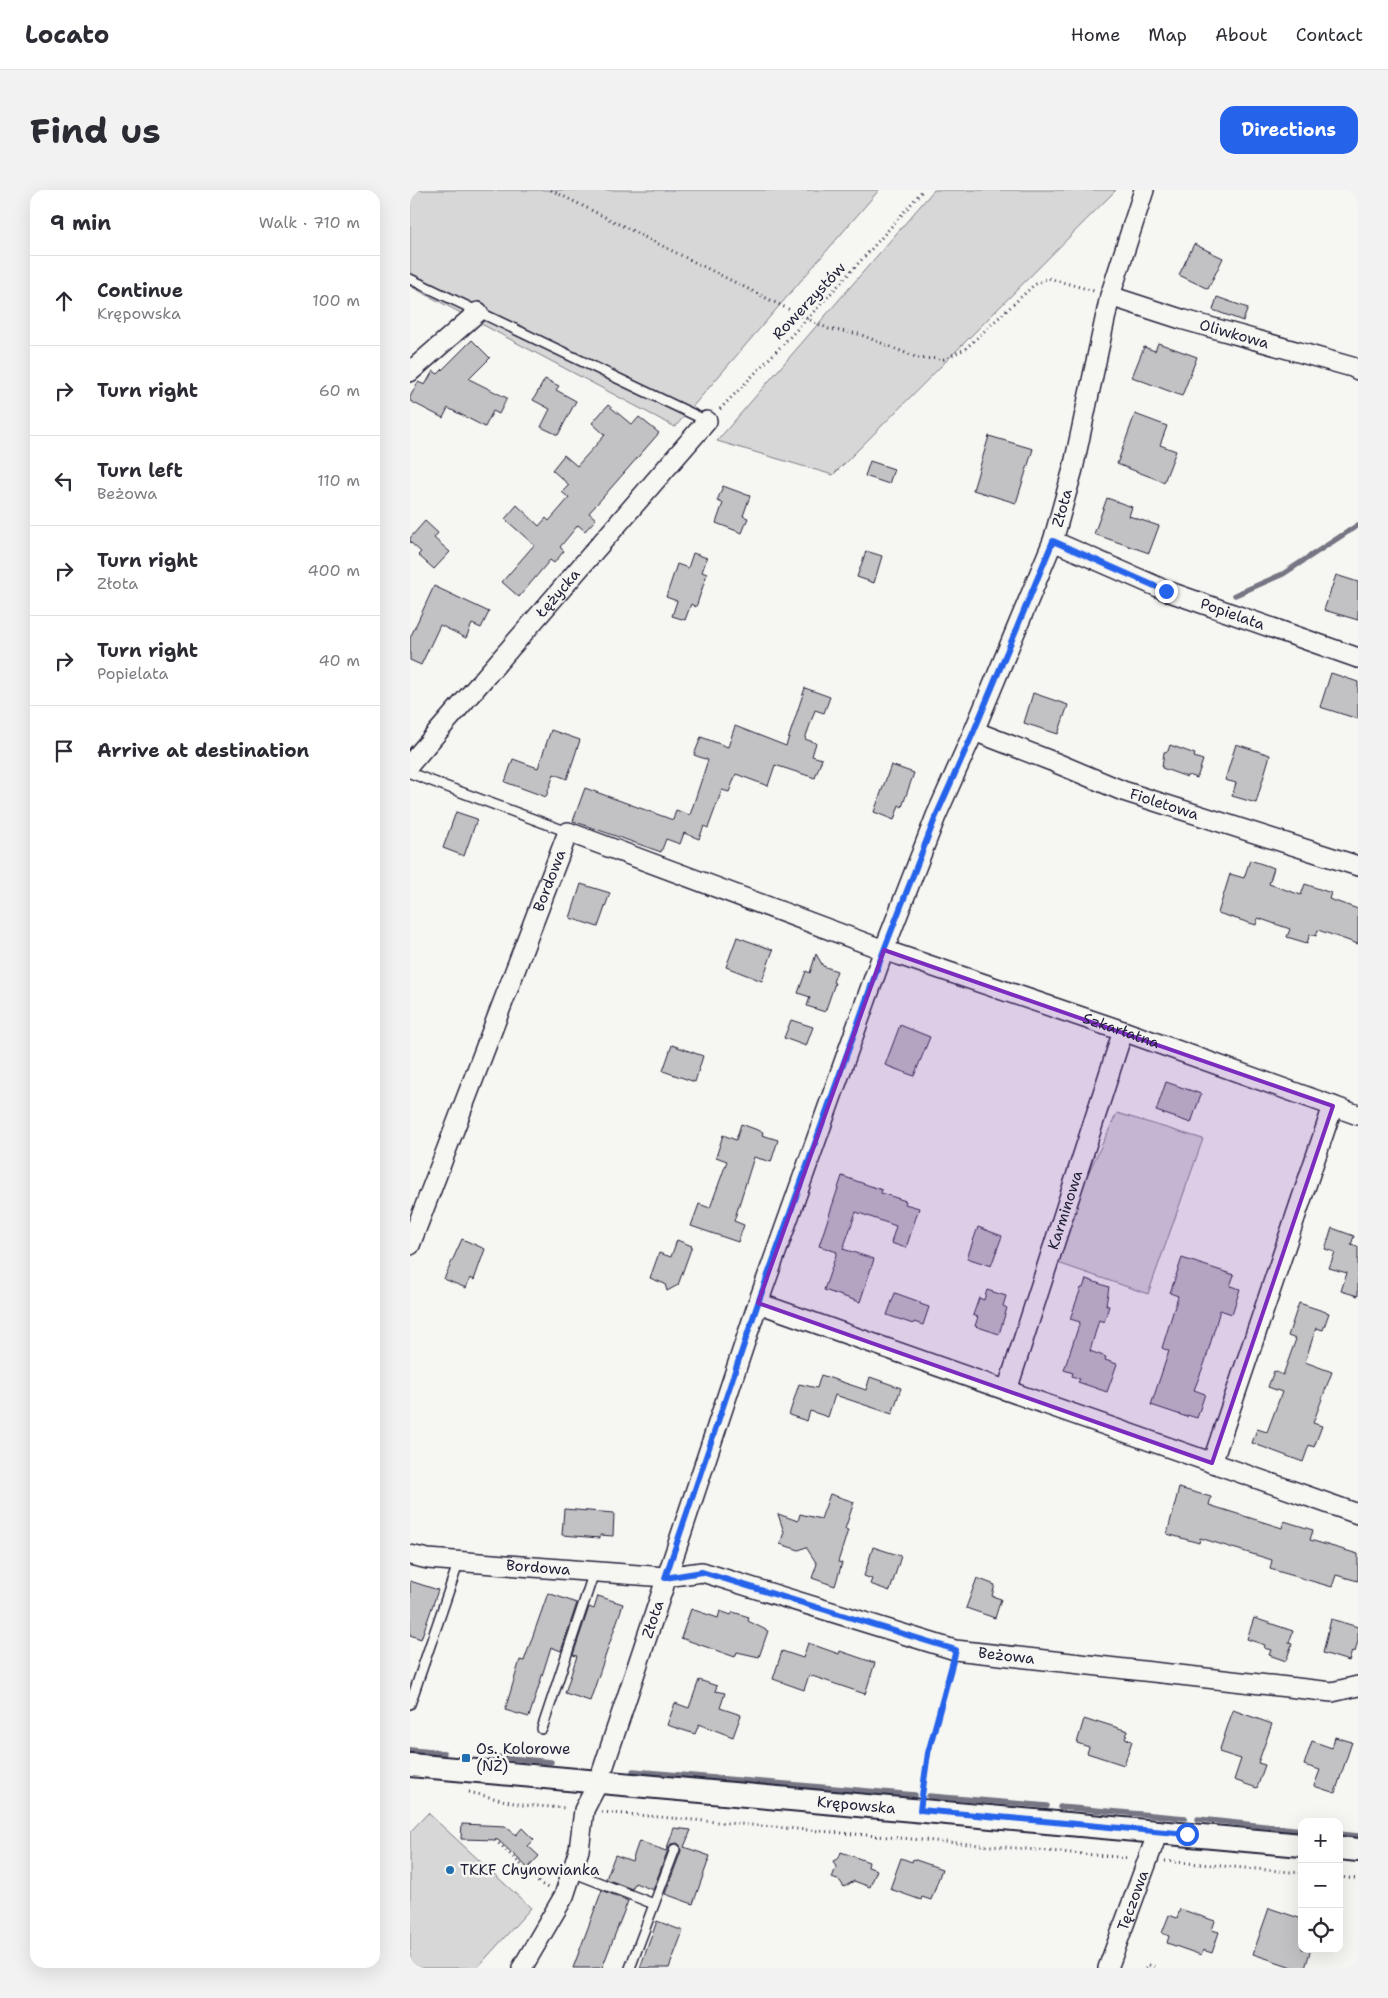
<!DOCTYPE html>
<html lang="en">
<head>
<meta charset="utf-8">
<style>
  :root { --surface:#fff; --page:#f2f2f3; --text:#2b2b33; --muted:#7c7c81; --line:#e1e1e2; --accent:#2563eb }
  body { margin:0; font-family:"Shantell Sans",sans-serif; background:var(--page); color:var(--text) }
  .controls { position:absolute; right:15px; bottom:15px; display:grid; overflow:hidden; border-radius:10px; box-shadow:0 5px 20px #0002 }
  .controls button { width:45px; height:45px; display:grid; place-items:center; padding:0; border:0; border-bottom:1px solid var(--line); background:var(--surface); color:var(--text); font:25px sans-serif }
  .stop { position:absolute; width:15px; height:15px; margin:-11px; border:4px solid #2563eb; border-radius:50%; background:#fff }
  .stop.end { background:#2563eb; border-color:#fff; box-shadow:0 1px 5px #0008 }
  .list { margin:0; padding:0; list-style:none }
  h2 { display:flex; justify-content:space-between; align-items:center; height:65px; margin:0; padding:0 20px; font-size:21px }
  h2 small { font-size:16px; font-weight:400; color:var(--muted) }
  .list li { display:grid; grid-template-columns:32px 1fr auto; gap:15px; align-items:center; box-sizing:border-box; height:90px; padding:0 20px; border-top:1px solid var(--line) }
  .list b { display:block; font-size:19px; white-space:nowrap }
  .list p { margin:0; font-size:16px; white-space:nowrap; color:var(--muted) }
  .list em { font-size:16px; font-style:normal; color:var(--muted) }
  .icon { flex:none; width:28px; height:28px; fill:none; stroke:currentColor; stroke-width:2; stroke-linecap:round; stroke-linejoin:round }
  .map { position:relative; flex:none; width:948px; height:1778px; overflow:hidden; border-radius:15px }
  header { display:flex; align-items:center; gap:30px; box-sizing:border-box; height:70px; padding:0 25px; background:var(--surface); border-bottom:1px solid var(--line) }
  header strong { font-size:24px }
  nav { display:flex; gap:28px; margin-inline-start:auto; font-size:18px }
  .intro { display:flex; align-items:center; justify-content:space-between; box-sizing:border-box; height:120px; padding:0 30px }
  h1 { margin:0; font-size:35px }
  .button { padding:12px 22px; border-radius:15px; background:var(--accent); color:#fff; font-size:18px; font-weight:700 }
  main { display:flex; gap:30px; padding:0 30px }
  aside { flex:1; background:var(--surface); border-radius:15px; box-shadow:0 5px 20px #0002 }
  .map>svg:first-child { display:block }
  .green { fill:#d7d7d7; stroke:#7c7c89 }
  .lines { fill:none; stroke-linecap:round; stroke-linejoin:round }
  .stream { stroke:#757583; stroke-width:5.5 }
  .building { fill:#c2c2c4; stroke:#22223b }
  .service-casing { stroke:#22223b; stroke-width:12 }
  .minor-casing { stroke:#22223b; stroke-width:22 }
  .tertiary-casing { stroke:#22223b; stroke-width:26 }
  .path { stroke:#22223b; stroke-width:3; stroke-dasharray:1 4; stroke-linecap:butt }
  .service { stroke:#f6f6f2; stroke-width:9 }
  .minor { stroke:#f6f6f2; stroke-width:19 }
  .tertiary { stroke:#f6f6f2; stroke-width:22 }
  .route { stroke:#2563eb; stroke-width:6 }
  .marked { fill:#7b2cbf; fill-opacity:0.2; stroke:#7b2cbf; stroke-width:4; stroke-linejoin:round }
  .poi-dot { fill:#1f6fb2; stroke:#f6f6f2; stroke-width:2 }
  .labels { text-anchor:middle; stroke-width:5; stroke-linejoin:round; paint-order:stroke }
  .street-label { font-size:15px; fill:#22223b; stroke:#f6f6f2 }
  .poi-label { font-size:15px; fill:#22223b; stroke:#f6f6f2; text-anchor:start }
</style>
</head>
<body>
<header>
<strong>Locato</strong>
<nav><a>Home</a><a>Map</a><a>About</a><a>Contact</a></nav>
</header>
<div class="intro"><h1>Find us</h1><a class="button">Directions</a></div>
<main>
<aside>
<h2>9 min<small>Walk · 710 m</small></h2>
<ul class="list">
<li><svg class="icon" aria-label="ahead" viewBox="0 0 24 24"><path d="M12 20V5M6 11l6-6 6 6"/></svg><div><b>Continue</b><p>Krępowska</p></div><em>100 m</em></li>
<li><svg class="icon" aria-label="right" viewBox="0 0 24 24"><path d="M7 20v-9h11M14 6l5 5-5 5"/></svg><div><b>Turn right</b></div><em>60 m</em></li>
<li><svg class="icon" aria-label="left" viewBox="0 0 24 24"><path d="M17 20v-9H6M10 6l-5 5 5 5"/></svg><div><b>Turn left</b><p>Beżowa</p></div><em>110 m</em></li>
<li><svg class="icon" aria-label="right" viewBox="0 0 24 24"><path d="M7 20v-9h11M14 6l5 5-5 5"/></svg><div><b>Turn right</b><p>Złota</p></div><em>400 m</em></li>
<li><svg class="icon" aria-label="right" viewBox="0 0 24 24"><path d="M7 20v-9h11M14 6l5 5-5 5"/></svg><div><b>Turn right</b><p>Popielata</p></div><em>40 m</em></li>
<li><svg class="icon" aria-label="arrive" viewBox="0 0 24 24"><path d="M6 21V4h12l-3 4 3 4H6"/></svg><div><b>Arrive at destination</b></div></li>
</ul>
</aside>
<div class="map">
<svg width="948" height="1778" viewBox="0 0 948 1778">
  <rect width="100%" height="100%" fill="#f6f6f2"/>
  <filter id="ink" filterUnits="userSpaceOnUse"><feTurbulence type="fractalNoise" baseFrequency=".02" numOctaves="2"/><feDisplacementMap in="SourceGraphic" scale="10" xChannelSelector="R" yChannelSelector="G"/><feConvolveMatrix kernelMatrix="1 2 1 2 8 2 1 2 1" color-interpolation-filters="sRGB"/></filter>
  <g filter="url(#ink)">
    <g class="green">
      <path d="M 0,0 L 469,0 L 265,237 L 0,96 Z"/>
      <path d="M 524,0 L 706,0 L 423,285 L 307,251 Z"/>
      <path d="M 707,923 L 793,949 L 738,1104 L 642,1071 L 652,1038 Z"/>
      <path d="M 18,1623 L 121,1718 L 67,1778 L 0,1778 L 0,1642 Z"/>
    </g>
    <g class="lines">
      <g class="stream">
        <path d="M 825,405 L 873,384 L 948,335"/>
        <path d="M 0,1560 L 34,1563"/>
        <path d="M 90,1567 L 141,1572"/>
        <path d="M 223,1581 L 505,1605"/>
        <path d="M 519,1606 L 637,1616"/>
        <path d="M 650,1617 L 775,1628"/>
        <path d="M 788,1629 L 892,1640"/>
        <path d="M 929,1644 L 948,1646"/>
      </g>
    </g>
    <g class="building">
      <path d="M 784,54 L 813,68 L 798,99 L 769,85 Z"/>
      <path d="M 807,107 L 838,118 L 833,131 L 803,120 Z"/>
      <path d="M 62,150 L 80,168 L 59,189 L 97,208 L 89,224 L 83,221 L 75,237 L 38,218 L 33,228 L 0,211 L 0,207 L 8,192 L 15,195 L 23,181 L 28,184 Z"/>
      <path d="M 748,153 L 787,167 L 772,206 L 722,187 L 734,157 L 745,161 Z"/>
      <path d="M 135,189 L 149,196 L 146,200 L 166,211 L 148,245 L 131,237 L 140,219 L 123,210 Z"/>
      <path d="M 198,215 L 222,235 L 229,227 L 249,243 L 179,323 L 186,329 L 175,341 L 168,335 L 150,357 L 154,361 L 144,373 L 140,370 L 109,407 L 92,392 L 124,355 L 95,329 L 107,315 L 129,336 L 136,328 L 139,331 L 159,308 L 152,302 L 159,295 L 142,280 L 154,265 L 167,276 L 195,245 L 182,233 Z"/>
      <path d="M 725,224 L 757,236 L 750,255 L 766,261 L 754,292 L 707,274 Z"/>
      <path d="M 579,246 L 623,259 L 606,313 L 563,300 Z"/>
      <path d="M 460,271 L 484,279 L 479,294 L 455,286 Z"/>
      <path d="M 313,296 L 340,306 L 333,326 L 338,328 L 332,343 L 306,333 L 313,313 L 307,311 Z"/>
      <path d="M 697,308 L 722,317 L 719,326 L 749,336 L 739,363 L 684,344 Z"/>
      <path d="M 15,331 L 28,343 L 24,348 L 40,362 L 24,379 L 8,365 L 11,362 L 0,352 L 0,348 Z"/>
      <path d="M 456,361 L 472,366 L 464,393 L 447,387 Z"/>
      <path d="M 283,363 L 297,368 L 292,382 L 297,384 L 286,417 L 281,414 L 275,430 L 262,426 L 267,411 L 256,407 L 267,374 L 278,378 Z"/>
      <path d="M 926,385 L 948,392 L 948,430 L 914,420 Z"/>
      <path d="M 24,396 L 79,422 L 71,438 L 62,434 L 56,448 L 30,435 L 11,475 L 0,470 L 0,448 Z"/>
      <path d="M 921,483 L 948,492 L 948,529 L 910,517 Z"/>
      <path d="M 395,498 L 420,507 L 414,523 L 405,520 L 395,549 L 406,553 L 402,566 L 412,569 L 405,588 L 365,575 L 358,596 L 326,584 L 319,602 L 312,600 L 298,638 L 294,636 L 289,649 L 274,643 L 270,654 L 256,649 L 251,662 L 163,631 L 175,598 L 263,630 L 266,620 L 280,625 L 298,570 L 284,565 L 291,547 L 318,557 L 325,536 L 376,556 Z"/>
      <path d="M 623,503 L 658,515 L 648,544 L 614,533 Z"/>
      <path d="M 141,540 L 170,550 L 157,589 L 144,584 L 136,607 L 95,592 L 103,569 L 128,578 Z"/>
      <path d="M 826,554 L 860,565 L 846,613 L 822,606 L 826,593 L 815,590 Z"/>
      <path d="M 760,555 L 785,564 L 784,567 L 793,570 L 787,588 L 778,585 L 777,587 L 752,578 L 754,562 L 758,561 Z"/>
      <path d="M 481,575 L 504,583 L 492,617 L 489,615 L 484,630 L 464,622 Z"/>
      <path d="M 46,622 L 67,629 L 54,666 L 33,658 Z"/>
      <path d="M 840,670 L 864,678 L 859,694 L 891,705 L 895,694 L 921,703 L 919,709 L 948,719 L 948,754 L 908,740 L 906,746 L 900,744 L 897,753 L 877,747 L 880,739 L 848,728 L 846,735 L 808,723 L 820,684 L 834,688 Z"/>
      <path d="M 171,694 L 200,703 L 188,737 L 160,728 Z"/>
      <path d="M 327,747 L 363,760 L 352,791 L 316,777 Z"/>
      <path d="M 406,764 L 413,776 L 427,781 L 423,792 L 425,793 L 415,822 L 397,816 L 400,807 L 388,803 L 396,781 L 400,783 Z"/>
      <path d="M 381,830 L 403,837 L 396,856 L 374,848 Z"/>
      <path d="M 490,835 L 520,847 L 504,886 L 475,875 Z"/>
      <path d="M 262,855 L 293,866 L 285,892 L 253,881 Z"/>
      <path d="M 756,892 L 791,904 L 781,933 L 746,921 Z"/>
      <path d="M 331,934 L 353,942 L 352,945 L 368,950 L 361,972 L 344,967 L 324,1031 L 334,1035 L 328,1052 L 281,1036 L 289,1014 L 300,1018 L 317,971 L 306,967 L 313,945 L 326,950 Z"/>
      <path d="M 432,986 L 472,1000 L 471,1003 L 496,1011 L 495,1014 L 509,1018 L 496,1058 L 481,1053 L 486,1036 L 446,1022 L 433,1059 L 464,1069 L 450,1112 L 414,1100 L 427,1062 L 409,1056 Z"/>
      <path d="M 568,1037 L 592,1046 L 581,1076 L 557,1068 Z"/>
      <path d="M 922,1038 L 944,1046 L 941,1055 L 948,1057 L 948,1106 L 931,1101 L 937,1083 L 919,1078 L 925,1062 L 915,1059 Z"/>
      <path d="M 52,1049 L 75,1059 L 64,1090 L 60,1088 L 56,1098 L 34,1089 Z"/>
      <path d="M 267,1050 L 282,1056 L 268,1095 L 257,1101 L 255,1094 L 240,1088 L 249,1063 L 261,1067 Z"/>
      <path d="M 772,1068 L 824,1085 L 820,1096 L 830,1099 L 822,1124 L 810,1120 L 795,1172 L 784,1200 L 795,1204 L 787,1228 L 777,1225 L 777,1227 L 741,1215 L 759,1161 L 752,1158 L 768,1106 L 760,1103 Z"/>
      <path d="M 676,1089 L 699,1097 L 696,1115 L 699,1116 L 694,1132 L 689,1130 L 680,1161 L 696,1167 L 695,1170 L 707,1174 L 697,1202 L 668,1192 L 670,1189 L 662,1186 L 663,1183 L 654,1180 L 670,1132 L 660,1129 L 671,1098 L 673,1098 Z"/>
      <path d="M 577,1100 L 596,1106 L 593,1116 L 597,1118 L 589,1144 L 565,1136 L 568,1127 L 563,1125 L 569,1108 L 574,1110 Z"/>
      <path d="M 485,1103 L 510,1112 L 510,1114 L 519,1117 L 513,1135 L 504,1132 L 503,1134 L 477,1125 Z"/>
      <path d="M 889,1113 L 919,1123 L 913,1140 L 906,1138 L 895,1172 L 922,1182 L 903,1233 L 912,1236 L 904,1257 L 899,1255 L 893,1272 L 842,1253 L 847,1239 L 857,1242 L 872,1202 L 858,1197 L 864,1181 L 873,1185 L 886,1149 L 878,1146 Z"/>
      <path d="M 411,1185 L 456,1200 L 460,1187 L 491,1198 L 482,1224 L 425,1205 L 418,1227 L 400,1221 L 397,1231 L 379,1225 L 389,1194 L 407,1198 Z"/>
      <path d="M 769,1298 L 801,1307 L 799,1315 L 872,1338 L 874,1331 L 903,1340 L 900,1350 L 948,1364 L 948,1391 L 926,1385 L 922,1397 L 860,1379 L 862,1370 L 790,1348 L 789,1353 L 757,1344 Z"/>
      <path d="M 420,1304 L 444,1312 L 435,1339 L 438,1340 L 428,1372 L 432,1373 L 425,1396 L 402,1388 L 407,1374 L 396,1357 L 389,1360 L 370,1354 L 374,1342 L 368,1324 L 388,1331 L 390,1324 L 411,1329 Z"/>
      <path d="M 154,1319 L 204,1323 L 203,1346 L 190,1345 L 190,1348 L 152,1345 Z"/>
      <path d="M 463,1357 L 491,1366 L 480,1401 L 460,1394 L 462,1389 L 454,1386 Z"/>
      <path d="M 567,1388 L 585,1395 L 582,1406 L 591,1409 L 585,1428 L 556,1418 Z"/>
      <path d="M 0,1391 L 28,1400 L 11,1449 L 0,1445 Z"/>
      <path d="M 138,1403 L 167,1413 L 151,1461 L 141,1457 L 119,1527 L 95,1520 L 110,1470 L 114,1471 Z"/>
      <path d="M 188,1406 L 213,1414 L 180,1511 L 155,1503 L 167,1466 L 163,1465 L 179,1417 L 184,1419 Z"/>
      <path d="M 281,1419 L 308,1428 L 310,1421 L 321,1425 L 323,1422 L 339,1427 L 338,1431 L 358,1441 L 349,1467 L 327,1462 L 325,1467 L 271,1448 Z"/>
      <path d="M 844,1428 L 883,1441 L 879,1453 L 882,1454 L 876,1471 L 859,1465 L 861,1460 L 854,1458 L 855,1455 L 837,1449 Z"/>
      <path d="M 921,1429 L 948,1437 L 948,1451 L 945,1462 L 942,1461 L 939,1471 L 913,1463 Z"/>
      <path d="M 398,1453 L 429,1464 L 430,1461 L 465,1473 L 455,1504 L 399,1485 L 394,1500 L 363,1489 L 372,1461 L 393,1468 Z"/>
      <path d="M 289,1490 L 307,1496 L 305,1501 L 315,1503 L 310,1518 L 331,1525 L 323,1547 L 289,1534 L 285,1544 L 257,1535 L 265,1513 L 279,1518 Z"/>
      <path d="M 823,1520 L 862,1534 L 848,1573 L 855,1575 L 847,1598 L 824,1590 L 831,1569 L 809,1562 Z"/>
      <path d="M 674,1529 L 686,1533 L 686,1531 L 718,1541 L 715,1548 L 722,1551 L 714,1575 L 677,1563 L 679,1557 L 667,1553 Z"/>
      <path d="M 925,1547 L 942,1552 L 925,1603 L 904,1596 L 910,1580 L 894,1575 L 902,1551 L 922,1558 Z"/>
      <path d="M 52,1634 L 95,1636 L 106,1645 L 112,1638 L 124,1650 L 118,1656 L 129,1666 L 118,1678 L 88,1650 L 51,1649 Z"/>
      <path d="M 264,1638 L 281,1640 L 274,1657 L 300,1666 L 283,1714 L 255,1704 L 271,1661 L 270,1655 L 267,1653 L 261,1654 L 259,1657 L 243,1700 L 225,1693 L 222,1699 L 196,1689 L 205,1665 L 222,1671 L 229,1651 L 256,1661 Z"/>
      <path d="M 431,1662 L 459,1672 L 458,1677 L 467,1680 L 460,1697 L 444,1691 L 434,1697 L 430,1691 L 422,1688 L 426,1677 L 423,1671 L 429,1668 Z"/>
      <path d="M 491,1668 L 502,1672 L 503,1669 L 532,1679 L 521,1710 L 512,1707 L 511,1710 L 480,1699 Z"/>
      <path d="M 192,1700 L 218,1711 L 192,1778 L 163,1778 Z"/>
      <path d="M 859,1718 L 892,1729 L 892,1759 L 901,1759 L 895,1778 L 885,1778 L 843,1764 Z"/>
      <path d="M 770,1719 L 805,1731 L 802,1740 L 809,1742 L 802,1763 L 793,1760 L 791,1765 L 757,1753 L 759,1746 L 752,1743 L 759,1725 L 767,1728 Z"/>
      <path d="M 247,1731 L 273,1741 L 259,1778 L 230,1778 Z"/>
    </g>
    <g class="lines">
      <g class="service-casing">
        <g id="service">
          <path d="M 0,89 L 297,231"/>
          <path d="M 0,583 L 158,642"/>
          <path d="M 0,1514 L 49,1371"/>
          <path d="M 132,1539 L 184,1382"/>
          <path d="M 162,1682 L 244,1714"/>
          <path d="M 220,1778 L 265,1659"/>
        </g>
      </g>
      <g class="minor-casing">
        <g id="minor">
          <path id="s1" d="M 700,106 L 771,129 L 942,177 L 948,180"/>
          <path d="M 0,182 L 68,122"/>
          <path id="s2" d="M 643,351 L 757,401 L 948,468"/>
          <path id="s3" d="M 564,541 L 644,572 L 713,601 L 948,676"/>
          <path id="s4" d="M 0,574 L 297,231"/>
          <path id="s5" d="M 0,1055 L 158,642 L 474,760 L 713,841 L 948,925"/>
          <path d="M 348,1113 L 948,1324"/>
          <path id="s6" d="M 597,1200 L 713,841"/>
          <path d="M 802,1273 L 923,916"/>
          <path id="s7" d="M 0,1365 L 18,1369 L 255,1387 L 292,1382 L 545,1460 L 922,1502 L 948,1496"/>
          <path id="s8" d="M 112,1778 L 154,1706 L 169,1660 L 174,1620 L 189,1591 L 348,1113 L 474,760 L 526,626 L 564,541 L 643,351 L 663,279 L 700,106 L 734,0"/>
          <path id="s9" d="M 698,1778 L 748,1642"/>
        </g>
      </g>
      <g class="tertiary-casing">
        <g id="tertiary">
          <path id="s10" d="M 0,1575 L 892,1655"/>
          <path d="M 929,1658 L 948,1660"/>
        </g>
      </g>
      <g class="path">
        <path d="M 141,0 L 398,129 L 419,139 L 449,144 L 508,168 L 534,169 L 555,159 L 624,95 L 638,88 L 684,101"/>
        <path d="M 310,219 C 380,148 448,76 513,0"/>
        <path d="M 59,1602 L 112,1615 L 156,1618"/>
        <path d="M 512,1602 L 518,1563 L 541,1477"/>
        <path d="M 192,1622 L 719,1668"/>
        <path d="M 85,1650 L 119,1682 L 129,1693 L 138,1698"/>
        <path d="M 755,1671 L 892,1683"/>
        <path d="M 929,1687 L 948,1689"/>
        <path d="M 735,1778 L 739,1775 L 747,1778"/>
      </g>
      <use href="#service" class="service"/>
      <use href="#minor" class="minor"/>
      <use href="#tertiary" class="tertiary"/>
    </g>
  </g>
  <g class="lines" filter="url(#ink)">
    <path class="route" d="M 756,401 L 643,351 L 564,541 L 526,626 L 474,760 L 348,1113 L 255,1388 L 292,1382 L 546,1460 L 518,1563 L 510,1620 L 777,1644"/>
  </g>
  <path class="marked" d="M 474,760 L 923,916 L 802,1273 L 348,1113 Z"/>
  <g class="poi-dot">
    <rect x="51" y="1563" width="10" height="10" rx="2.5"/>
    <circle cx="40" cy="1680" r="5"/>
  </g>
  <g class="labels">
    <g class="street-label">
      <text transform="translate(399 111) rotate(-47)" y="5">Rowerzystów</text>
      <text dy="5" stroke="none"><textPath href="#s1" startOffset="130">Oliwkowa</textPath></text>
      <text dy="5" stroke="none"><textPath href="#s8" startOffset="1560">Złota</textPath></text>
      <text dy="5" stroke="none"><textPath href="#s4" startOffset="226">Łężycka</textPath></text>
      <text dy="5" stroke="none"><textPath href="#s2" startOffset="194">Popielata</textPath></text>
      <text dy="5" stroke="none"><textPath href="#s3" startOffset="204">Fioletowa</textPath></text>
      <text dy="5" stroke="none"><textPath href="#s5" startOffset="390">Bordowa</textPath></text>
      <text dy="5" stroke="none"><textPath href="#s5" startOffset="1030">Szkarłatna</textPath></text>
      <text dy="5" stroke="none"><textPath href="#s6" startOffset="189">Karminowa</textPath></text>
      <text dy="5" stroke="none"><textPath href="#s7" startOffset="129">Bordowa</textPath></text>
      <text dy="5" stroke="none"><textPath href="#s8" startOffset="375">Złota</textPath></text>
      <text dy="5" stroke="none"><textPath href="#s7" startOffset="610">Beżowa</textPath></text>
      <text dy="5" stroke="none"><textPath href="#s10" startOffset="448">Krępowska</textPath></text>
      <text dy="5" stroke="none"><textPath href="#s9" startOffset="72">Tęczowa</textPath></text>
    </g>
    <g class="poi-label">
      <text x="66" y="1564">Os. Kolorowe<tspan x="66" dy="17">(NŻ)</tspan></text>
      <text x="50" y="1685">TKKF Chynowianka</text>
    </g>
  </g>
</svg>
<div class="controls">
<button>+</button>
<button>−</button>
<button><svg class="icon" aria-label="locate" viewBox="0 0 24 24"><circle cx="12" cy="12" r="6"/><path d="M12 2v4M12 18v4M2 12h4M18 12h4"/></svg></button>
</div>
<div class="stop" style="left:777px;top:1644px"></div>
<div class="stop end" style="left:756px;top:401px"></div>
</div>
</main>
</body>
</html>
